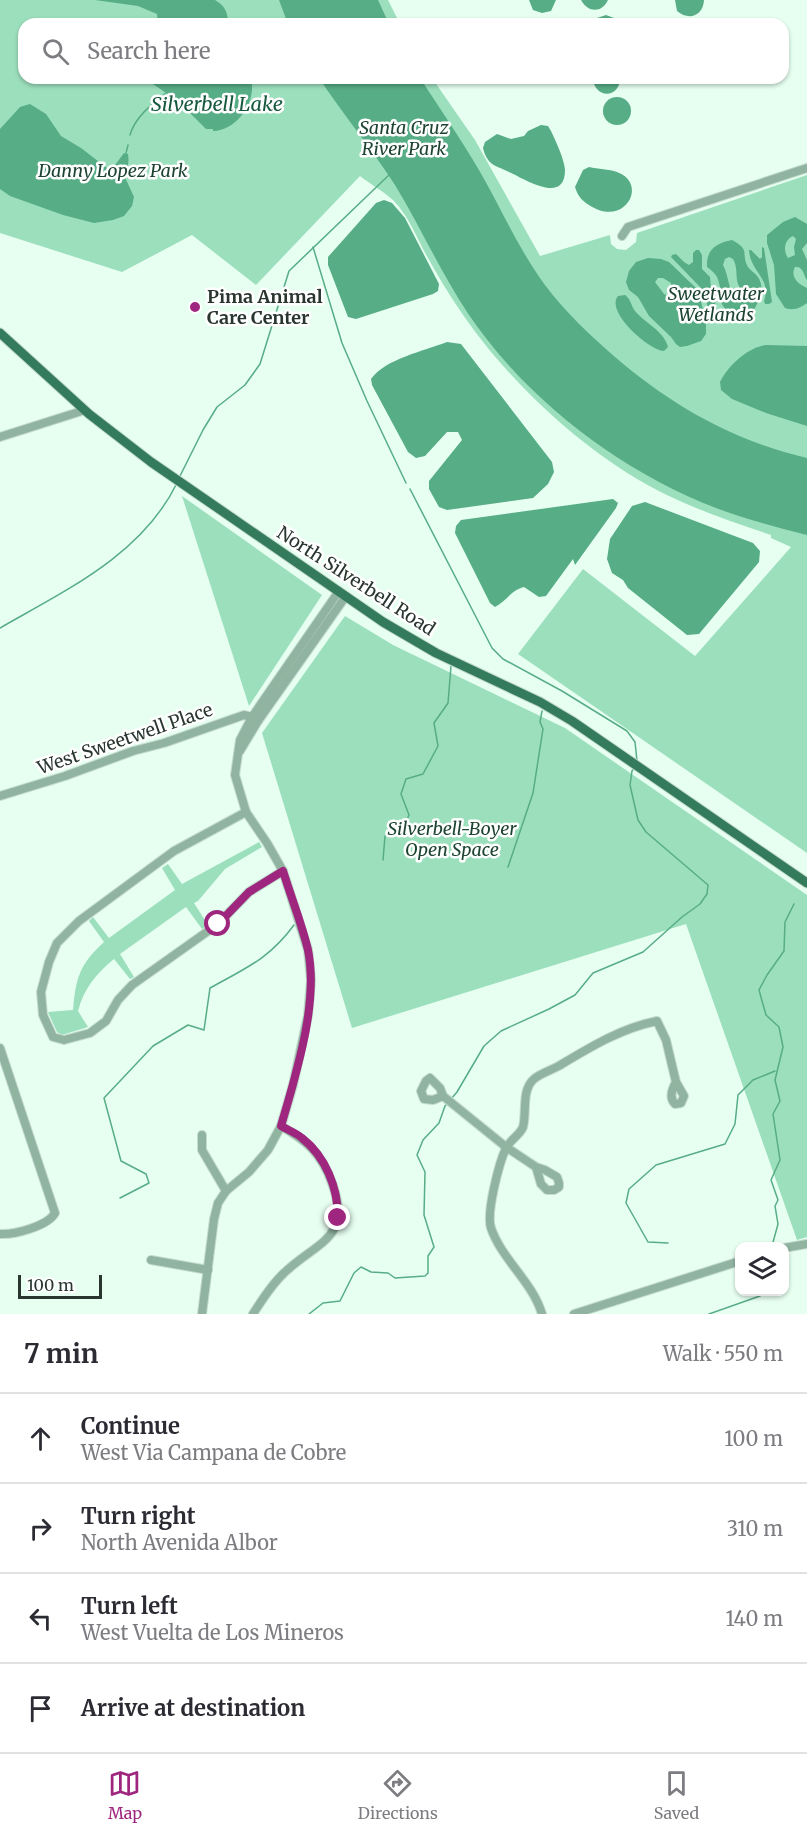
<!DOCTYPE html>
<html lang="en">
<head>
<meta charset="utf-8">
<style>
  :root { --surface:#fff; --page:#f2f2f3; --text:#2b2b33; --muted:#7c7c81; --line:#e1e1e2; --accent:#9f267e }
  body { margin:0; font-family:Merriweather,serif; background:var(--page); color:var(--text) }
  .controls { position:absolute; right:18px; bottom:18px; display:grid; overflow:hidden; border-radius:12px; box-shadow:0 2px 4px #0004 }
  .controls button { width:54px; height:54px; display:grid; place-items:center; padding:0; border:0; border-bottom:2px solid var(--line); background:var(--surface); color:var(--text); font:30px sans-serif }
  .scale { position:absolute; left:18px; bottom:15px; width:84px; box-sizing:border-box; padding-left:6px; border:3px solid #29352f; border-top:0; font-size:16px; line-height:21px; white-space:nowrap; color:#29352f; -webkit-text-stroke:4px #fff; paint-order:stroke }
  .stop { position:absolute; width:18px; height:18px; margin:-14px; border:4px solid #9f267e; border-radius:50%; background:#fff }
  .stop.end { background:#9f267e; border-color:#fff; box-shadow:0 2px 6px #0008 }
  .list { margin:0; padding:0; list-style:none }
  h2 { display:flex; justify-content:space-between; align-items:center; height:78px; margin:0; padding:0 24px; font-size:26px }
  h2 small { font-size:20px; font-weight:400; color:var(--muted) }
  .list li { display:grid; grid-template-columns:39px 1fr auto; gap:18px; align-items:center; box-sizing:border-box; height:90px; padding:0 24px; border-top:2px solid var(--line) }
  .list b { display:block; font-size:22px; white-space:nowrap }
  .list p { margin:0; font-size:20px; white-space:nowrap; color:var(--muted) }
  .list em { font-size:20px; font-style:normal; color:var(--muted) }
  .icon { flex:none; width:33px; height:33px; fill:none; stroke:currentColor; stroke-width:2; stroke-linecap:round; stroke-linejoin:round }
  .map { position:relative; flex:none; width:807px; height:1314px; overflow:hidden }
  .search { position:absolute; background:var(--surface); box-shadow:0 2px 4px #0004; left:18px; right:18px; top:18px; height:66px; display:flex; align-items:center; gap:15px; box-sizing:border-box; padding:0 21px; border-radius:18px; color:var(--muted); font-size:22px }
  .sheet { height:438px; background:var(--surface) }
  nav { display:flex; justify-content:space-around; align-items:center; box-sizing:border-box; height:84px; border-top:2px solid var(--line); background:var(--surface); font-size:16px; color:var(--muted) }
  nav a { display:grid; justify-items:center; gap:3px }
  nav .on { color:var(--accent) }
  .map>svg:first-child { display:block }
  .green { fill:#9cdfbd }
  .water { fill:#57ad85; fill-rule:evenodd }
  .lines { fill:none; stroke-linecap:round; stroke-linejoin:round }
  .stream { stroke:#57ad85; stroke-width:1.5 }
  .minor-casing { stroke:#c4dbce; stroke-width:10 }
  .major-casing { stroke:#c4dbce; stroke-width:11 }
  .minor { stroke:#91b4a1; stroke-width:8 }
  .major { stroke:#347b5b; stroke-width:9 }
  .route { stroke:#9f267e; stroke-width:8 }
  .poi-dot { fill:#9f267e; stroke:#fff; stroke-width:2 }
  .labels { text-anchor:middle; stroke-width:5; stroke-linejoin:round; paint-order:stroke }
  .park-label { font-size:18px; font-style:italic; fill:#1d4331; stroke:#fff }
  .poi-label { font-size:18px; font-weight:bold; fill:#29352f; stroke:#fff; text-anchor:start }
  .street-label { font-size:18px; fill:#29352f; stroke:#fff }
  .water-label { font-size:20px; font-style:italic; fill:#16593d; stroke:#fff }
</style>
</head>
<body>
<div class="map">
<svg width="807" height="1314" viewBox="0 0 807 1314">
  <rect width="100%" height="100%" fill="#e6fff1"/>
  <g class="green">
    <path d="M 0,0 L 388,0 L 400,24 L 24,24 L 24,78 L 432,78 L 475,140 L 540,256 L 610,235 L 611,244 L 617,249 L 626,250 L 636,242 L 637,233 L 807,175 L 807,853 L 518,654 L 583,569 L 695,656 L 791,547 L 771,538 L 771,535 C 736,523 702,512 669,496 C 590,459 507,381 459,309 C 448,293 438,276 428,258 C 417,239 409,216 393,200 C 383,191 370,184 360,176 L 256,285 L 192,235 L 122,272 L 0,233 Z"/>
    <path d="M 182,496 L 322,595 L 249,706 Z"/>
    <path d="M 345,616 L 393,645 L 565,728 L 807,895 L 807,1237 L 797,1240 L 686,924 L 352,1028 L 262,733 Z"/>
    <path d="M 259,842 L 262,847 L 225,869 L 198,901 L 194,903 L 208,925 L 202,929 L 186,907 L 120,954 L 134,977 L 130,979 L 114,959 C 96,974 84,988 78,1011 L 88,1027 L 62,1035 L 57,1032 L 48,1012 L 73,1010 C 76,978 79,965 104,942 L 89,921 L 93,917 L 109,938 L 175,890 L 162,868 L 168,864 L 182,884 Z"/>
  </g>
  <g class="water">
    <path d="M 95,0 L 215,0 C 225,6 228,12 228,24 L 158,24 L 157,14 L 138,6 Z"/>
    <path d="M 279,0 L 378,0 L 389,24 L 288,24 Z"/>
    <path d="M 529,0 L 556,0 L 551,11 L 542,13 L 533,10 Z"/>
    <path d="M 581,0 L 608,0 C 602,13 588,13 581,0 Z"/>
    <path d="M 675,0 L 704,0 C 703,16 689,21 677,11 Z"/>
    <path d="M 606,15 L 614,18 L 619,24 L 593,24 L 597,18 Z"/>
    <path d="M 144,78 L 251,78 C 257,101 238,130 213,131 L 213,129 L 206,129 L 178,101 Z"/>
    <path d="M 319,78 L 420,78 C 440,109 461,139 479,170 C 501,208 519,250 545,285 C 565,312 590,335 615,357 C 672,406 734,441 807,458 L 807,535 C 776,527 745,519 716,508 C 620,471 527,400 469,315 C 441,273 421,228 395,185 C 371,148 343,114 319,78 Z"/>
    <path d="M 593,78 L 620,78 C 620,99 594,99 593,78 Z"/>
    <circle cx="617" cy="111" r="14"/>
    <path d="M 30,104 L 46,114 L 61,136 L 81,148 L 107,168 L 112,169 L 124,153 L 128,154 C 129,161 129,167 123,173 L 134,197 L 132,206 L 124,216 L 113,220 L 94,223 L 63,215 L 10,196 L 0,189 L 0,129 L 20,107 Z"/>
    <path d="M 541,125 L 548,126 L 551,131 C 556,142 564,158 565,170 C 565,206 523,178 509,172 C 502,168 494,167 489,161 C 486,157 484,153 483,148 L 485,142 L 497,134 L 511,139 L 524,136 L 528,131 Z"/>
    <path d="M 589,167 C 598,169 609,169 617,172 C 649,183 625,229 589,205 C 581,200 578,196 575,187 L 583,170 Z"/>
    <path d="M 384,200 L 392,203 L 405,218 L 439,284 L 438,291 L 433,294 L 356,319 L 348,317 L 328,265 L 328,257 L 376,203 Z"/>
    <path d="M 795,217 L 807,224 L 807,243 L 802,249 L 807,260 L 807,280 C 803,275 804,266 795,267 C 790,277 798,284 807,288 L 807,303 C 800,308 794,311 785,308 L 776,294 L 774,265 L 767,243 L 767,235 L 783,222 ZM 793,236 L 796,239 L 794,247 L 795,255 L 788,258 C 783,251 784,240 793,236 Z"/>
    <path d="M 732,240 C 752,251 740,253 748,267 C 751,271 755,273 758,277 C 766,289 758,303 752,313 L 739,317 C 711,304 726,298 717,277 C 715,273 711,270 707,267 C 706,249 717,243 732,240 ZM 729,257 L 733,259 C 739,269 734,279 740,288 L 745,289 L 747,292 L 746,297 L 743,301 L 736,299 C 728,290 729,276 723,265 L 725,259 Z"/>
    <path d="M 762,247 L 764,248 L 772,302 L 769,304 L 765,304 L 764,301 C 772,278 750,272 749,250 L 751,250 L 760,259 L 762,257 Z"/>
    <path d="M 696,250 L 699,250 L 702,255 L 702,269 L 710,277 L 711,289 L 717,309 L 713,312 L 708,307 L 702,289 L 671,257 L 672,255 L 676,254 L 684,262 L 689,265 L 693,262 L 693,253 Z"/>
    <path d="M 648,258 L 661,259 L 669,262 L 698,290 L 706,322 L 706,334 L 701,341 L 687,346 L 680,347 L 676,344 L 671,337 L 649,316 L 638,297 L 629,290 L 626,282 L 629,271 L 636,262 ZM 658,278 L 663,278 L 671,283 L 671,292 L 668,296 L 664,294 L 655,282 Z"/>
    <path d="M 625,295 C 631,299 631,306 635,311 C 645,323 664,331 668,347 L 664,351 C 648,350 605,311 618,296 Z"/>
    <path d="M 447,342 L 461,344 L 552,462 L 554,472 L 548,484 L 533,498 L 447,510 L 439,507 L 429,489 L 429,481 L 462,440 L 458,432 L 447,432 L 425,456 L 416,458 L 408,452 L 372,385 L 371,379 C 385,359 424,351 447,342 Z"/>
    <path d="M 766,345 L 807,346 L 807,426 L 766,413 L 732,399 L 721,390 L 720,382 C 728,366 747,348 766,345 Z"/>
    <path d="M 613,499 L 618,503 L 616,508 L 575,565 L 573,559 L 546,596 L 539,597 L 524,587 C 511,590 507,601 495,607 L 490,603 L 455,533 L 456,526 L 461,520 Z"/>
    <path d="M 645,502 L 753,543 L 760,551 L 759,562 L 699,634 L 687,635 L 628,588 L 623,580 L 612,573 L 607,559 L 610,539 L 632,506 Z"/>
  </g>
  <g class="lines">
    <g class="stream">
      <path d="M 130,135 C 135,117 152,104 166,93"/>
      <path d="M 126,153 L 128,145"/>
      <path d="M 313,247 L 342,343 L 367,401 L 406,483"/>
      <path d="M 180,476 L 203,430 L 217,407 L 245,385 L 260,364 L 289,271 L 389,175"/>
      <path d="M 410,489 L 492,648 L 503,659 L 562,691 L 627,731 L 635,742 L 637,761"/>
      <path d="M 0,628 C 66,590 142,555 177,483"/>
      <path d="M 383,860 L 385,836 L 403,829 L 409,815 L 401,794 L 406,779 L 423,774 L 438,746 L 434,723 L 448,703 L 451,666"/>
      <path d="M 508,867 L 533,793 L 543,729 L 540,722 L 542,711"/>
      <path d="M 451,1099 L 457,1092 L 484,1046 L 501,1031 L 549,1009 L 575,995 L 593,973 L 643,952 L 682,917 L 700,904 L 707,894 L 708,885 L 646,832 L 638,820 L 630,785 L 632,771 L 634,768"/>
      <path d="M 120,1198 L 149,1183 L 146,1174 L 121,1161 L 104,1098 L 153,1046 L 188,1025 L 204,1030 L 210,988 C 246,968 269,959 294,925"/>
      <path d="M 668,1243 L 648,1242 L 626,1203 L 629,1189 L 656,1165 L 725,1144 L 735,1124 L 738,1095 L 753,1080 L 775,1071"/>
      <path d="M 772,1246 L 778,1224 L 775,1206 L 778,1200 L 771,1180 L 780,1160 L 773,1114 L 780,1101 L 775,1080 L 783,1047 L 779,1027 L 766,1015 L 759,990 L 767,975 L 784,951 L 785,922 L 794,904"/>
      <path d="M 309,1314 L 323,1303 L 340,1301 L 354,1273 L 361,1267 L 371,1272 L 388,1273 L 395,1278 L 425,1276 L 428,1273 L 428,1256 L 434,1247 L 424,1215 L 425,1172 L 417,1155 L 423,1140 L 439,1123 L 445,1106 L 448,1103"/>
      <path d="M 709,1314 L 760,1296 L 765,1292"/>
    </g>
    <g class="minor-casing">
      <g id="minor">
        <path d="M 622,236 L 628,227 L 807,168"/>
        <path d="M 0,437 L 85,410"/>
        <path d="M 240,751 L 258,721 L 346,596"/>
        <path d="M 0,796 L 65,776 L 133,751 L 164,743 L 244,715 L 252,717 L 258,721"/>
        <path d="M 246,812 L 174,851 L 79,921 L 57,943 L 49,962 L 41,992 L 43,1015 L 53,1037 L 64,1040 L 90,1033 L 106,1021 L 118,1000 L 132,985 L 218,924 L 249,892 L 283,871"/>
        <path d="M 0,1048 L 55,1213 C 48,1226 14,1235 0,1234"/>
        <path d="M 443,1096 L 433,1100 L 424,1099 L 421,1091 L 426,1081 L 430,1078 L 440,1088 L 443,1096 L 506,1147 L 536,1167 L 545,1170 L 557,1177 L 559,1183 L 559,1187 L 554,1190 L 547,1190 L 541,1184 L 536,1167"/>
        <path d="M 202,1135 L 202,1150 L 226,1191"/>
        <path d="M 784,1248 L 807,1244"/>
        <path d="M 151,1260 L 208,1270"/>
        <path d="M 202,1314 L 214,1219 L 218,1203 L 226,1191 L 249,1172 L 268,1150 L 281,1126 L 293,1085 L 308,1015 L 311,980 L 308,950 L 283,871 L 267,843 L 246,812 L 235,775 L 240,740 L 252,717 L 339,591"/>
        <path d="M 253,1314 C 262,1300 271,1285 284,1273 C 316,1242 353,1239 332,1183 C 321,1153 307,1141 281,1126"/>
        <path d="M 542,1314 C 532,1281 502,1260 491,1228 C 486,1213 499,1163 506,1148 C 510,1140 520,1135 523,1127 C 527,1113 521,1090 534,1079 C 542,1072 553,1070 562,1064 C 592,1046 622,1028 657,1021 L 666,1040 L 676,1082 L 684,1096 L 681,1103 L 675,1104 C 669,1098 672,1089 676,1082"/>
        <path d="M 574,1314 L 740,1261"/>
      </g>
    </g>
    <g class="major-casing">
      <path id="major" d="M 0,333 L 89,414 L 151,462 L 383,622 L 436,653 L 540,702 L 572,721 L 807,883"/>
    </g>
    <use href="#minor" class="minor"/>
    <use href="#major" class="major"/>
  </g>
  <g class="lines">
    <path class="route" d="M 218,924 L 249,892 L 283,871 C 291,897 302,924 308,950 C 319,1003 296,1074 281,1126 C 288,1130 296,1133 302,1138 C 326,1157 338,1188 338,1218"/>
  </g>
  <circle class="poi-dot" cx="195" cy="307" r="6"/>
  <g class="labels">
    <g class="park-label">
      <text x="404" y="134">Santa Cruz<tspan x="404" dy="21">River Park</tspan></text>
      <text x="113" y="177">Danny Lopez Park</text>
      <text x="716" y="300">Sweetwater<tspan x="716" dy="21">Wetlands</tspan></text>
      <text x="452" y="835">Silverbell-Boyer<tspan x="452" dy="21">Open Space</tspan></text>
    </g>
    <g class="poi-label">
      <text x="207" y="303">Pima Animal<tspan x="207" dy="21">Care Center</tspan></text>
    </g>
    <g class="street-label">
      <text transform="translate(356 581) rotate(33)" y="6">North Silverbell Road</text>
      <text transform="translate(125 739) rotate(-19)" y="6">West Sweetwell Place</text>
    </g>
    <g class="water-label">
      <text x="217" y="111">Silverbell Lake</text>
    </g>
  </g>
</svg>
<div class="controls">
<button><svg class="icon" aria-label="layers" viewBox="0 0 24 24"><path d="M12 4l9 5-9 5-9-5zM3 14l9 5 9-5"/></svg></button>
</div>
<div class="scale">100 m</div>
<div class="stop" style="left:218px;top:924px"></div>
<div class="stop end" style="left:338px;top:1218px"></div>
<div class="search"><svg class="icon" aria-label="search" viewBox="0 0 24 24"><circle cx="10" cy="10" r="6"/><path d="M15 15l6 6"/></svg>Search here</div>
</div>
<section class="sheet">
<h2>7 min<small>Walk · 550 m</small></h2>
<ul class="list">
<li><svg class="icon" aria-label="ahead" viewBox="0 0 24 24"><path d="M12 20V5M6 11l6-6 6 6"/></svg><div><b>Continue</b><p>West Via Campana de Cobre</p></div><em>100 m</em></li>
<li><svg class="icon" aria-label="right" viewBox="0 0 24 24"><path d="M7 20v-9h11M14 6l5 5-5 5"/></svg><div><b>Turn right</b><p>North Avenida Albor</p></div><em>310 m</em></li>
<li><svg class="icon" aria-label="left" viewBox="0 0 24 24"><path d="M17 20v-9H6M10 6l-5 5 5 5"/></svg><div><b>Turn left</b><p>West Vuelta de Los Mineros</p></div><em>140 m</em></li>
<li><svg class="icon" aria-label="arrive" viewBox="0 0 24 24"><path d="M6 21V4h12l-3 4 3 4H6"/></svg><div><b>Arrive at destination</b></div></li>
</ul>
</section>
<nav>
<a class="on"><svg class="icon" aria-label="map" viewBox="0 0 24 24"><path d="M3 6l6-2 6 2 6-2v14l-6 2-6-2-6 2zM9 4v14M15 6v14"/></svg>Map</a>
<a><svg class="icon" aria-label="directions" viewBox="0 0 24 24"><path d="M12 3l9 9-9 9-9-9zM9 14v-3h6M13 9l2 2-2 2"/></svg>Directions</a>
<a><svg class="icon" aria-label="saved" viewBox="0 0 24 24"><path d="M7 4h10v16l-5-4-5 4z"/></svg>Saved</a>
</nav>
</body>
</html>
